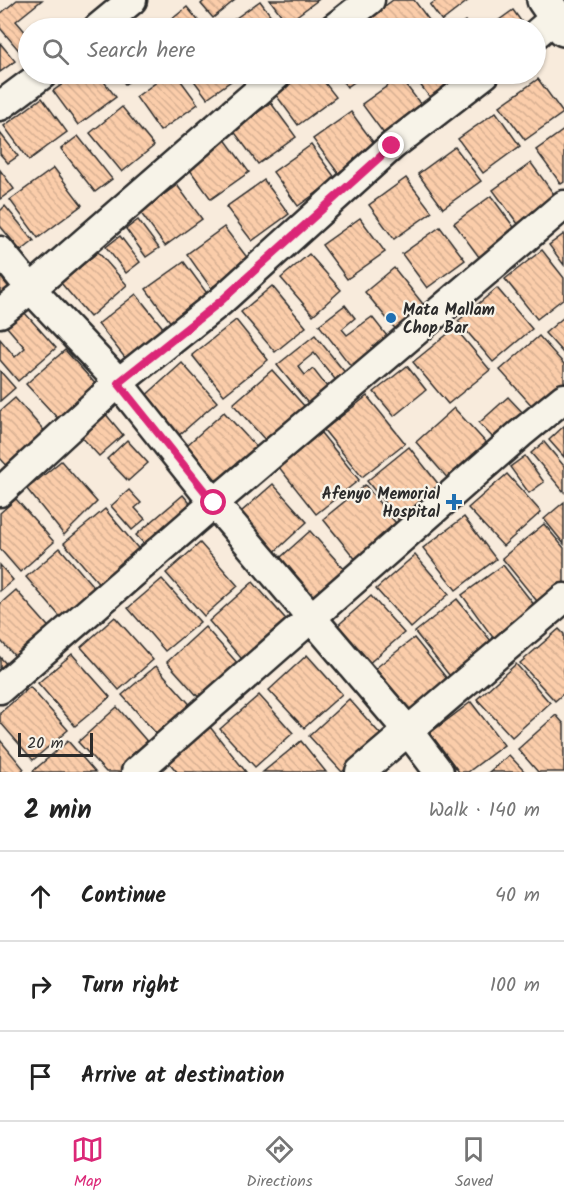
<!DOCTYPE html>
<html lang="en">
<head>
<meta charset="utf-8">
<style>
  :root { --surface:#fff; --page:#f2f2f2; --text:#222; --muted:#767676; --line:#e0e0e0; --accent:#db2777 }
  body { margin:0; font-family:Kalam,sans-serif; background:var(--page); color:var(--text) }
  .scale { position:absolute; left:18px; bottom:15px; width:75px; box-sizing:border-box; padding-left:6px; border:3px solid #2b2b2b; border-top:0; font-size:16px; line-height:21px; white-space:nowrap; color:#2b2b2b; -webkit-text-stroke:4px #f7f3e8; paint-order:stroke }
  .stop { position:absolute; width:18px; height:18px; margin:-14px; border:4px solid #db2777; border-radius:50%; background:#fff }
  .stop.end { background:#db2777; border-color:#fff; box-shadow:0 2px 6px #0008 }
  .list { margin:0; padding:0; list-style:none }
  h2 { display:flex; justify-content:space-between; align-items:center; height:78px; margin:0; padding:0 24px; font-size:26px }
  h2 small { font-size:20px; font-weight:400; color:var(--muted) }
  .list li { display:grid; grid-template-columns:39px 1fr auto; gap:18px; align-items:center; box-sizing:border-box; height:90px; padding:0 24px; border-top:2px solid var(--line) }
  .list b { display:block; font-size:22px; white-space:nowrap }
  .list em { font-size:20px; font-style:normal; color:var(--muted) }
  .icon { flex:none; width:33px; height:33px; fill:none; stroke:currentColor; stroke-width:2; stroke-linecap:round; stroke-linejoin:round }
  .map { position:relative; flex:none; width:564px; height:772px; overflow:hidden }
  .search { position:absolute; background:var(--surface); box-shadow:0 2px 4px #0004; left:18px; right:18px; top:18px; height:66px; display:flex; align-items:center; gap:15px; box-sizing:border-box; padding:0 21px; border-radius:33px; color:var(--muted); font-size:22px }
  .sheet { height:348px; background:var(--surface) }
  nav { display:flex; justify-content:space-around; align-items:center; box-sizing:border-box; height:84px; border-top:2px solid var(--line); background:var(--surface); font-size:16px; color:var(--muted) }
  nav a { display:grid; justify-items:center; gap:3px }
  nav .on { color:var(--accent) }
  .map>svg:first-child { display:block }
  .building { fill:url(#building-back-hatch); stroke:#2b2b2b; stroke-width:1.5 }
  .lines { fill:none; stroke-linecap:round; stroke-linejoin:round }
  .minor-casing { stroke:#2b2b2b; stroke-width:33 }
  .major-casing { stroke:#2b2b2b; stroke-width:38 }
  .minor { stroke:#f7f3e8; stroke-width:28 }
  .major { stroke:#f7f3e8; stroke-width:33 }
  .route { stroke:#db2777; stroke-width:8 }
  .poi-dot { fill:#1f6fb2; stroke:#f7f3e8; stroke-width:2 }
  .labels { text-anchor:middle; stroke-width:4.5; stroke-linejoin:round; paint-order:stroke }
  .poi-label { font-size:16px; font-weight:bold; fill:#2b2b2b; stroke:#f7f3e8; text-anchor:start }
</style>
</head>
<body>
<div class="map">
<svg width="564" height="772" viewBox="0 0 564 772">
  <defs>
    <pattern id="building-back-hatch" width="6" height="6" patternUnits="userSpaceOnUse" patternTransform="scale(1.5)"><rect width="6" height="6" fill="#fbcdaa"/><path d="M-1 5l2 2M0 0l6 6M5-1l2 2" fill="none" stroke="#d7b092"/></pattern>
  </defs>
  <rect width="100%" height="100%" fill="#f8ebdc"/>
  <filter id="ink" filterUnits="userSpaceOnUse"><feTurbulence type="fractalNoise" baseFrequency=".0167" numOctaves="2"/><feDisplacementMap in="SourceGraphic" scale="12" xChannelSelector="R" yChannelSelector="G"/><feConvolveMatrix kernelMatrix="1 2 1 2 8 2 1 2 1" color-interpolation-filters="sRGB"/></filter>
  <g filter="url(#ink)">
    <g class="building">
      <path d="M 17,0 L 42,0 L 16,21 L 28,35 L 28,49 L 22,54 L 0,28 L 0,14 Z"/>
      <path d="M 205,0 L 235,0 L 213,18 L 201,4 Z"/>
      <path d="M 270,0 L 318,0 L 287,23 Z"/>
      <path d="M 393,0 L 414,0 L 432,24 L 425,28 L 377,28 L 369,18 Z"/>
      <path d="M 437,0 L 469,0 L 442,21 L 430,5 Z"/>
      <path d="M 260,1 L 280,28 L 222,28 Z"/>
      <path d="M 187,7 L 201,24 L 196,28 L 161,28 Z"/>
      <path d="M 513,10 L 526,28 L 488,28 Z"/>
      <path d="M 465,21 L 470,28 L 454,28 Z"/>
      <path d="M 0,43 L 15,61 L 0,72 Z"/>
      <path d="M 77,74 L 98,74 L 116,97 L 78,125 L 53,91 Z"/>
      <path d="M 117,74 L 140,74 L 125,84 Z"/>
      <path d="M 168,74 L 176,74 L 198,104 L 160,131 L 136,97 Z"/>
      <path d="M 189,74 L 241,74 L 207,98 Z"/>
      <path d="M 297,74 L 318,74 L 336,97 L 298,125 L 273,91 Z"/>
      <path d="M 337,74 L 366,74 L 347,87 Z"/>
      <path d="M 412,74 L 468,74 L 432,100 Z"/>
      <path d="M 400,77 L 425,110 L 387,138 L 362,104 Z"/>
      <path d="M 538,79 L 563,113 L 525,140 L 500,106 Z"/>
      <path d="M 42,98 L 67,132 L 29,160 L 4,126 Z"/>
      <path d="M 271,103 L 296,137 L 258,164 L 233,130 Z"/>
      <path d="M 122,107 L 154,146 L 122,172 L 90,133 Z"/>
      <path d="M 351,112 L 376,146 L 338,173 L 313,139 Z"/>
      <path d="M 496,112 L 520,146 L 483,173 L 458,139 Z"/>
      <path d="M 564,130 L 564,182 L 561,184 L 536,150 Z"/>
      <path d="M 0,133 L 18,156 L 8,163 L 0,154 Z"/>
      <path d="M 78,136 L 112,179 L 95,192 L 61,149 Z"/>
      <path d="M 224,138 L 249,172 L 211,199 L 187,166 Z"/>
      <path d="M 311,145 L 336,179 L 298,206 L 273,172 Z"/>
      <path d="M 455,147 L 481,181 L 443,208 L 418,174 Z"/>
      <path d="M 531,163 L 556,197 L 518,224 L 493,190 Z"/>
      <path d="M 54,168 L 82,205 L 38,238 L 10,200 Z"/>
      <path d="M 0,170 L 14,189 L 0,199 Z"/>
      <path d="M 406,178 L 432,212 L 394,239 L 369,205 Z"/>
      <path d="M 264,180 L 289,214 L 252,241 L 226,207 Z"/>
      <path d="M 177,185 L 202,219 L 165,246 L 140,212 Z"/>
      <path d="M 491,196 L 516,230 L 479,257 L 454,223 Z"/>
      <path d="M 5,206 L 34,241 L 21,251 L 0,226 L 0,211 Z"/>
      <path d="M 360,218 L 385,252 L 347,279 L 322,245 Z"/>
      <path d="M 138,220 L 159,248 L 146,257 L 126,229 Z"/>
      <path d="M 224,227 L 249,260 L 211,288 L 187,254 Z"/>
      <path d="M 440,227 L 465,260 L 427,288 L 402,254 Z"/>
      <path d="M 564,234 L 564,265 L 549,245 Z"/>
      <path d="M 120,236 L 140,262 L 126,273 L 106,247 Z"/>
      <path d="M 542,250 L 564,278 L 564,298 L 537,319 L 505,279 Z"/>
      <path d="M 98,252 L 127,285 L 90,317 L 61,283 Z"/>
      <path d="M 309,254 L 341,290 L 313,315 L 281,278 Z"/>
      <path d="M 184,262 L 209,296 L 171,323 L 146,289 Z"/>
      <path d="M 394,268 L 427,309 L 398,332 L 365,292 Z"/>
      <path d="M 0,276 L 12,291 L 0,300 Z"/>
      <path d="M 272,286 L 306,327 L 275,352 L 241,312 Z"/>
      <path d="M 497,288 L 532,329 L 493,362 L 458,321 Z"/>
      <path d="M 136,294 L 164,329 L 126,359 L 98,324 Z"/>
      <path d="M 345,305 L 355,318 L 342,329 L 347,335 L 372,317 L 391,341 L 354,370 L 319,325 Z"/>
      <path d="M 24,312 L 56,348 L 18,381 L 0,360 L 0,339 L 15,357 L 25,348 L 7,327 Z"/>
      <path d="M 564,317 L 564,354 L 545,333 Z"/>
      <path d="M 236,320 L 268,360 L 224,395 L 192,355 Z"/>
      <path d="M 455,328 L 490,370 L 448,404 L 413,362 Z"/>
      <path d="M 315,335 L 347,375 L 338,383 L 314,353 L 298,366 L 305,375 L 313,369 L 331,392 L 311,407 L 277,365 Z"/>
      <path d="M 539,336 L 564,364 L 564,382 L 534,408 L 500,370 Z"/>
      <path d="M 65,350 L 99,388 L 61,422 L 26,384 Z"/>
      <path d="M 182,363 L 217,402 L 178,436 L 143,398 Z"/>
      <path d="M 407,366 L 426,390 L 394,416 L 374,392 Z"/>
      <path d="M 272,370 L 306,408 L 267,442 L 233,404 Z"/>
      <path d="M 0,371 L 15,388 L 0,401 Z"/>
      <path d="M 367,396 L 405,443 L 362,477 L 324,430 Z"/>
      <path d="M 508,397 L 525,415 L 496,441 L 479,423 Z"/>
      <path d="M 15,398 L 49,436 L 11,470 L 0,458 L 0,411 Z"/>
      <path d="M 454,408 L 489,446 L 450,481 L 416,442 Z"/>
      <path d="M 104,412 L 123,435 L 99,456 L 79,434 Z"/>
      <path d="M 224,412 L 259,450 L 220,484 L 186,446 Z"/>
      <path d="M 564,426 L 564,457 L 549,440 Z"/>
      <path d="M 321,433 L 359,480 L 316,514 L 278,466 Z"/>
      <path d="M 127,440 L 148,463 L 128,481 L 107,459 Z"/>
      <path d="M 544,442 L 564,466 L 564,492 L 531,453 Z"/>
      <path d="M 409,447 L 447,495 L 405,528 L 367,481 Z"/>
      <path d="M 525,456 L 544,482 L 529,493 L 510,467 Z"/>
      <path d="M 61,461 L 97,502 L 64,535 L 27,489 Z"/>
      <path d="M 507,474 L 541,512 L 503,546 L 468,508 Z"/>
      <path d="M 273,484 L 307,522 L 269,557 L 234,518 Z"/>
      <path d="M 365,485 L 403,532 L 361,566 L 323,519 Z"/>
      <path d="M 129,490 L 141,503 L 135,508 L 145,519 L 132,530 L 111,506 Z"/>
      <path d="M 183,495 L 194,508 L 148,548 L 136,535 Z"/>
      <path d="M 16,499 L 54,542 L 20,572 L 0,549 L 0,513 Z"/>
      <path d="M 564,502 L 564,544 L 544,519 Z"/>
      <path d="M 105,509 L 142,553 L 102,587 L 64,543 Z"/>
      <path d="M 464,517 L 496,559 L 456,590 L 423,548 Z"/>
      <path d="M 544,524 L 564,548 L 564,586 L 540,605 L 502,558 Z"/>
      <path d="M 310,531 L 345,570 L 306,603 L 272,565 Z"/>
      <path d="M 200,543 L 238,586 L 204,616 L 166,573 Z"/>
      <path d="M 60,548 L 97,591 L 63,620 L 26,577 Z"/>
      <path d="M 415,555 L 449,594 L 411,628 L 376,589 Z"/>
      <path d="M 0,565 L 13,580 L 0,591 Z"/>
      <path d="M 503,565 L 535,606 L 494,639 L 462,595 Z"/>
      <path d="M 162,579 L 200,622 L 165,651 L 128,608 Z"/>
      <path d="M 253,582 L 292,626 L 247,665 L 209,621 Z"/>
      <path d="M 16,590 L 54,633 L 20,662 L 0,640 L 0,604 Z"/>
      <path d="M 371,596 L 404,633 L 367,665 L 335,628 Z"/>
      <path d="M 457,599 L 495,646 L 453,680 L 415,632 Z"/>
      <path d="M 115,617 L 153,660 L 119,690 L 81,647 Z"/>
      <path d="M 205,627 L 240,666 L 201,700 L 167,662 Z"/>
      <path d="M 559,629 L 564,634 L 564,693 L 555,701 L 520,663 Z"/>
      <path d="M 414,638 L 452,685 L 410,719 L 372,671 Z"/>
      <path d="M 72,654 L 110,697 L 75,726 L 38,683 Z"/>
      <path d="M 307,655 L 342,694 L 304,728 L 269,690 Z"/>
      <path d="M 0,657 L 10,668 L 0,676 Z"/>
      <path d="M 516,664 L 550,703 L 512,737 L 477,699 Z"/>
      <path d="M 156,666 L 194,709 L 160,738 L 122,695 Z"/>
      <path d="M 30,687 L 68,730 L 33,760 L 0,722 L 0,713 Z"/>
      <path d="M 259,695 L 293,733 L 255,767 L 220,729 Z"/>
      <path d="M 349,699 L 382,736 L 342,772 L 309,736 Z"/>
      <path d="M 471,702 L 504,745 L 468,772 L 459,772 L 430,733 Z"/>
      <path d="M 117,707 L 151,746 L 122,772 L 106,772 L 78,742 Z"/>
      <path d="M 556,715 L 564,724 L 564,772 L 538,772 L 518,749 Z"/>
      <path d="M 210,727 L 246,772 L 177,772 L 168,761 Z"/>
      <path d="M 0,740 L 24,769 L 20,772 L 0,772 Z"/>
      <path d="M 68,741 L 95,772 L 34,772 L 33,771 Z"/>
      <path d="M 301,741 L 326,772 L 263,772 Z"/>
      <path d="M 509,755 L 525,772 L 489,772 Z"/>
    </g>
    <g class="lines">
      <g class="minor-casing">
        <g id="minor">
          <path d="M 98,28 L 132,0"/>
          <path d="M 334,28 L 370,0"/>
          <path d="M 536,34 L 556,17"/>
          <path d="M 0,106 L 43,74"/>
          <path d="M 0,251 L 31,289 L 112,375 L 214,503 L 408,731 L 439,772"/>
          <path d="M 0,313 L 31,289 L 278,74"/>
          <path d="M 0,492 L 118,383 L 221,301 L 392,146 L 485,74"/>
          <path d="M 0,689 L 214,503 L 564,205"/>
          <path d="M 136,772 L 520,434 L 564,398"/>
          <path d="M 360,772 L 564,598"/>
        </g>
      </g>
      <g class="major-casing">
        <path id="major" d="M 544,0 L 564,29"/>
      </g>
      <use href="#minor" class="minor"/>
      <use href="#major" class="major"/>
    </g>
  </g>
  <g class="lines" filter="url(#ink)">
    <path class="route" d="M 214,503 L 118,383 L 221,301 L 392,146"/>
  </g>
  <g class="poi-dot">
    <circle cx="391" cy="318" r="6"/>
    <path d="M451 493h6v6h6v6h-6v6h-6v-6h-6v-6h6z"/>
  </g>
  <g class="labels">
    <g class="poi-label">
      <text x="403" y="315">Mata Mallam<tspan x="403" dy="18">Chop Bar</tspan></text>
      <text x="440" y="499" text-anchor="end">Afenyo Memorial<tspan x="440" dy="18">Hospital</tspan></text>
    </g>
  </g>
</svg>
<div class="scale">20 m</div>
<div class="stop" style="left:214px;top:503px"></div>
<div class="stop end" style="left:392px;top:146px"></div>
<div class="search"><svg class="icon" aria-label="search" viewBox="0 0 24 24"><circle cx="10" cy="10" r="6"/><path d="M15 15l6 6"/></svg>Search here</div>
</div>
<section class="sheet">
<h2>2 min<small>Walk · 140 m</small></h2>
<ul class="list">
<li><svg class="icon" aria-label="ahead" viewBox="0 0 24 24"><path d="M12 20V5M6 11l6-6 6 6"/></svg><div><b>Continue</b></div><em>40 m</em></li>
<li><svg class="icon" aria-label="right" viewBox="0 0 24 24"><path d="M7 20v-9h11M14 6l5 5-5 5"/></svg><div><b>Turn right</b></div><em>100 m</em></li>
<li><svg class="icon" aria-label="arrive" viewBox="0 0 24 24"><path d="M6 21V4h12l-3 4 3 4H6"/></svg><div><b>Arrive at destination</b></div></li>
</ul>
</section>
<nav>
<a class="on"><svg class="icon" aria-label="map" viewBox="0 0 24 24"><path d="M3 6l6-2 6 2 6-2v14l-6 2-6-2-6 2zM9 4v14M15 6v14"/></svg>Map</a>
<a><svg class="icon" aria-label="directions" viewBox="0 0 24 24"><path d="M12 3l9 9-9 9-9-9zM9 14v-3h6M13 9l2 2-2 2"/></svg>Directions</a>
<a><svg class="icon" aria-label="saved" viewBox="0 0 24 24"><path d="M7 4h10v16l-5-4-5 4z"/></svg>Saved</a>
</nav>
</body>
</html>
